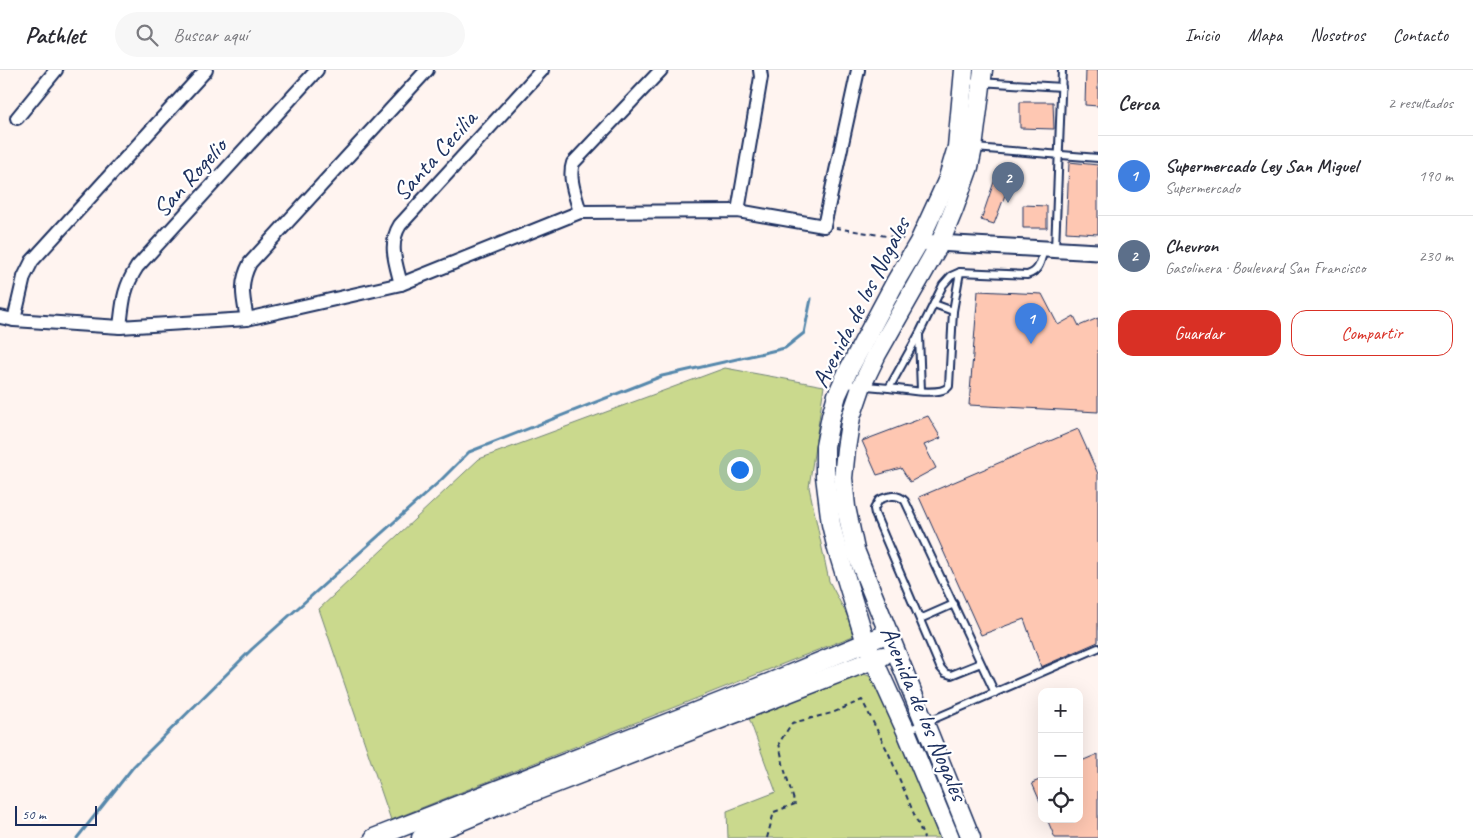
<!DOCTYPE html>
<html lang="es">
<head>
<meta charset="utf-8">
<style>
  :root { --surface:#fff; --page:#f7f7f7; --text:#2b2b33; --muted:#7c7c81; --line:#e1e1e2; --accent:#d93025 }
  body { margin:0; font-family:Caveat,sans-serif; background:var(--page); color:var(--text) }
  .controls { position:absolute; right:15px; bottom:15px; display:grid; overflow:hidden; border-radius:10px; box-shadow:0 5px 20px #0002 }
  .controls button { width:45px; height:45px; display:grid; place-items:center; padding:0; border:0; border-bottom:1px solid var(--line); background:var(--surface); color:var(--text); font:25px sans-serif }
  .scale { position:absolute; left:15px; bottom:12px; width:82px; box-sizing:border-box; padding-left:5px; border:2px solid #1b2f5e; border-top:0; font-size:14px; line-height:18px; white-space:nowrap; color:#1b2f5e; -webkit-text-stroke:4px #fff; paint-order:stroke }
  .you { position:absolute; left:739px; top:399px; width:18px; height:18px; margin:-12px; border:4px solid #fff; border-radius:50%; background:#1a73e8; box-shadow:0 0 0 8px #1a73e833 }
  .badge { display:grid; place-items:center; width:32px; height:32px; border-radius:50%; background:var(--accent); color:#fff; font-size:16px; font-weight:700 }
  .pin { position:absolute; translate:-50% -41px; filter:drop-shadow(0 1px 2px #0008) }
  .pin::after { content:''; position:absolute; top:26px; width:18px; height:15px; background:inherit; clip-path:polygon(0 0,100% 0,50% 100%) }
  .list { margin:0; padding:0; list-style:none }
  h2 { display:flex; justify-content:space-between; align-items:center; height:65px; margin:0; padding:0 20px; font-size:21px }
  h2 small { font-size:16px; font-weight:400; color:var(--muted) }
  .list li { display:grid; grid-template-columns:32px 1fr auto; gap:15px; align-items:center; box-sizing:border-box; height:80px; padding:0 20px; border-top:1px solid var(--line) }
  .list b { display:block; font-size:19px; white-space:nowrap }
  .list p { margin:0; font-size:16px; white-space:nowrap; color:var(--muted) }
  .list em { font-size:16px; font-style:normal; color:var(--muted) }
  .actions { display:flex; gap:10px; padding:15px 20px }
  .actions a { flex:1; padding:11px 0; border:1px solid var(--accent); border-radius:15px; text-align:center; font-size:18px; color:var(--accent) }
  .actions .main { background:var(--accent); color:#fff }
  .icon { flex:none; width:28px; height:28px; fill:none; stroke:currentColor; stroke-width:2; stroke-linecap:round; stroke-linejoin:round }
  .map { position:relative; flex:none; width:1098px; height:768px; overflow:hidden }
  header { display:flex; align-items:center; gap:30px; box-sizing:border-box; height:70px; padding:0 25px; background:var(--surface); border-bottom:1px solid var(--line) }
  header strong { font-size:24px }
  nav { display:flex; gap:28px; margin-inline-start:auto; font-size:18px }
  .search { width:350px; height:45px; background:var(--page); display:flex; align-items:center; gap:12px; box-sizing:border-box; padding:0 18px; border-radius:28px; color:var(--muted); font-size:19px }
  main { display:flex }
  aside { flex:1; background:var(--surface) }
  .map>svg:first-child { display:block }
  .green { fill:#cad98d; stroke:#728476 }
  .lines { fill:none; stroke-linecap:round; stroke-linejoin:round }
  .stream { stroke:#5788ac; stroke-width:3 }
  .building { fill:#fec7b2; stroke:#1b2f5e }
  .service-casing { stroke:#1b2f5e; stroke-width:10 }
  .minor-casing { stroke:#1b2f5e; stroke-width:16 }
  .tertiary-casing { stroke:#1b2f5e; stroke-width:19 }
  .secondary-casing { stroke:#1b2f5e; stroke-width:21 }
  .path { stroke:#1b2f5e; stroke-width:2; stroke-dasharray:5 4; stroke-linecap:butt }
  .service { stroke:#fff; stroke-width:6 }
  .minor { stroke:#fff; stroke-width:12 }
  .tertiary { stroke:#fff; stroke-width:15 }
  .secondary { stroke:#fff; stroke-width:18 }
  .labels { text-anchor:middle; stroke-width:4.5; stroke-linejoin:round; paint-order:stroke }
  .street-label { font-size:25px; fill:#1b2f5e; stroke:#fff }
</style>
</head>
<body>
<header>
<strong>Pathlet</strong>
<div class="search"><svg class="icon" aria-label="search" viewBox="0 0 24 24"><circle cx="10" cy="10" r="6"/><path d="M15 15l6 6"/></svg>Buscar aquí</div>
<nav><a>Inicio</a><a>Mapa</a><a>Nosotros</a><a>Contacto</a></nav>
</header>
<main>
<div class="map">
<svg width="1098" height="768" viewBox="0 0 1098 768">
  <rect width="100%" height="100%" fill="#fff4f0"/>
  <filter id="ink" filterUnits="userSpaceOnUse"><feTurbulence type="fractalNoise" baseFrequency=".02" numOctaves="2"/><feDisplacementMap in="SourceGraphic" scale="10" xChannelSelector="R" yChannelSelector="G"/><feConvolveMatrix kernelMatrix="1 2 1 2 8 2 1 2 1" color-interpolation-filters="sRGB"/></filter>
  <g filter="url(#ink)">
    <g class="green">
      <path d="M 725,298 L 824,316 L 809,417 L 829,511 L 848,547 L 853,566 L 391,750 L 319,539 L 479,389 Z"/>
      <path d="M 861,603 L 872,607 L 886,633 L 941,768 L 728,768 L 727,741 L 776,722 L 749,648 Z"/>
    </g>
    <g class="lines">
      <path class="stream" d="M 77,768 L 134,696 L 252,579 L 440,411 L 469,382 L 662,306 L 785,278 L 804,263 L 811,229"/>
    </g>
    <g class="building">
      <path d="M 1086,0 L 1098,0 L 1098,36 L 1085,35 Z"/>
      <path d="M 1020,32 L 1053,32 L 1054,59 L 1020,58 Z"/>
      <path d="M 1069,92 L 1098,95 L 1098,164 L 1066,162 Z"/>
      <path d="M 998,100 L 1013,104 L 994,154 L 981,150 Z"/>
      <path d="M 1023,135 L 1047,136 L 1047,158 L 1023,158 Z"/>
      <path d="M 978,221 L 1042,224 L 1058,255 L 1074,246 L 1079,256 L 1098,248 L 1098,342 L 969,335 Z"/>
      <path d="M 928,346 L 941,368 L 924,375 L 936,398 L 910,412 L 901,398 L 877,405 L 862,371 Z"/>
      <path d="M 1078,359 L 1098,404 L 1098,572 L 1041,597 L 1024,549 L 981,565 L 919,427 Z"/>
      <path d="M 1098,684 L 1098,768 L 1055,768 L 1047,749 L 1079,749 L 1079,692 Z"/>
      <path d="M 1042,709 L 1042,736 L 1032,713 Z"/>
    </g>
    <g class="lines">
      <g class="service-casing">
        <g id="service">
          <path d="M 963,11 L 1062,17"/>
          <path d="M 975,78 L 1098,88"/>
          <path d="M 1055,179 L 1062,0"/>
          <path d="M 953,241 L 960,202"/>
          <path d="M 919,265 L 921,321"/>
          <path d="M 844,314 L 889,318 L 919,264 L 943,215 L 951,206 L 960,202 L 1027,205 C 1040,201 1040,192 1044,180"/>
          <path d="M 889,318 C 902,319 941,327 949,316 L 953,241 L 934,234"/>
          <path d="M 920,549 L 954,534"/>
          <path d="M 981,593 L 951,605 L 945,603 L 940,597 L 875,444 L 874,439 L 879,430 C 888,426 897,423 905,431 C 935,495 965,559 995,623"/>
          <path d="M 906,661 L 1098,578"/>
        </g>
      </g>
      <g class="minor-casing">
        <g id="minor">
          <path d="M 17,48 L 56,0"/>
          <path d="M 738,141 L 759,19 L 761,7 L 760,0"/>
          <path d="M 580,142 C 576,127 568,108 573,93 L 661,0"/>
          <path d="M 401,214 C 396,194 388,174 400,155 L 542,0"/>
          <path d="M 0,247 L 14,250 L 120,257 L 247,249 L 401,214 L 580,142 L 738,141 L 824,156 L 858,0"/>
          <path d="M 247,249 C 243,227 239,214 250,193 L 427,0"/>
          <path d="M 14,250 L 24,207 L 32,191 L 206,0"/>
          <path d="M 120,257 C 123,232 123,219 137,197 L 317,0"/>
        </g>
      </g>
      <g class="tertiary-casing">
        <path id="tertiary" d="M 919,172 L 1098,182"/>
      </g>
      <g class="secondary-casing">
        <g id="secondary">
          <path d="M 374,768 L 759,617 L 889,563"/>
          <path d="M 421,768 L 500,735 L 883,586"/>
          <path d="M 950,768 L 906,661 L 866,573 L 837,479 L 831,454 L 825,406 L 825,376 L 831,346 L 837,325 L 848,301 L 896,211 L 919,172 L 947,111 L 957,77 L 964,0"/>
          <path d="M 971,768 L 855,480 L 846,437 L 843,408 L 846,379 L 851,347 L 862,315 L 877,284 L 940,173 L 954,139 L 969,97 L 973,78 L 983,0"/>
        </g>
      </g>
      <g class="path">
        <path d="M 836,158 L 905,169"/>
        <path d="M 767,768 L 774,742 L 795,734 L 784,698 L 779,673 L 792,653 L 832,643 L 862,630 L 889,684 L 924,768"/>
      </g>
      <use href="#service" class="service"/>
      <use href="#minor" class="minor"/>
      <use href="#tertiary" class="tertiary"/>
      <use href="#secondary" class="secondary"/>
    </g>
  </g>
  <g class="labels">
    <g class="street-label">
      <text transform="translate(434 85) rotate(-48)" y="9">Santa Cecilia</text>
      <text transform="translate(189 107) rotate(-48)" y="9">San Rogelio</text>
      <text transform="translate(860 232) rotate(-63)" y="9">Avenida de los Nogales</text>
      <text transform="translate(925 643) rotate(67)" y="9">Avenida de los Nogales</text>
    </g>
  </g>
</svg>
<div class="controls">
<button>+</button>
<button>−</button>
<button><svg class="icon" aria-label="locate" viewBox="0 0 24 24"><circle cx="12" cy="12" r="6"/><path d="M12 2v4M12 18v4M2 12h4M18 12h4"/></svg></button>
</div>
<div class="scale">50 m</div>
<div class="you"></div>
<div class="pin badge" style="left:1031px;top:274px;background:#3f7fe0">1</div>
<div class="pin badge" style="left:1008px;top:133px;background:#5c6f8a">2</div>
</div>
<aside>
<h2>Cerca<small>2 resultados</small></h2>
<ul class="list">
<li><span class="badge" style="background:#3f7fe0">1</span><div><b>Supermercado Ley San Miguel</b><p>Supermercado</p></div><em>190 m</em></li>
<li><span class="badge" style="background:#5c6f8a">2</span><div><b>Chevron</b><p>Gasolinera · Boulevard San Francisco</p></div><em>230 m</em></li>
</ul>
<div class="actions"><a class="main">Guardar</a><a>Compartir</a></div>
</aside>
</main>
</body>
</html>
